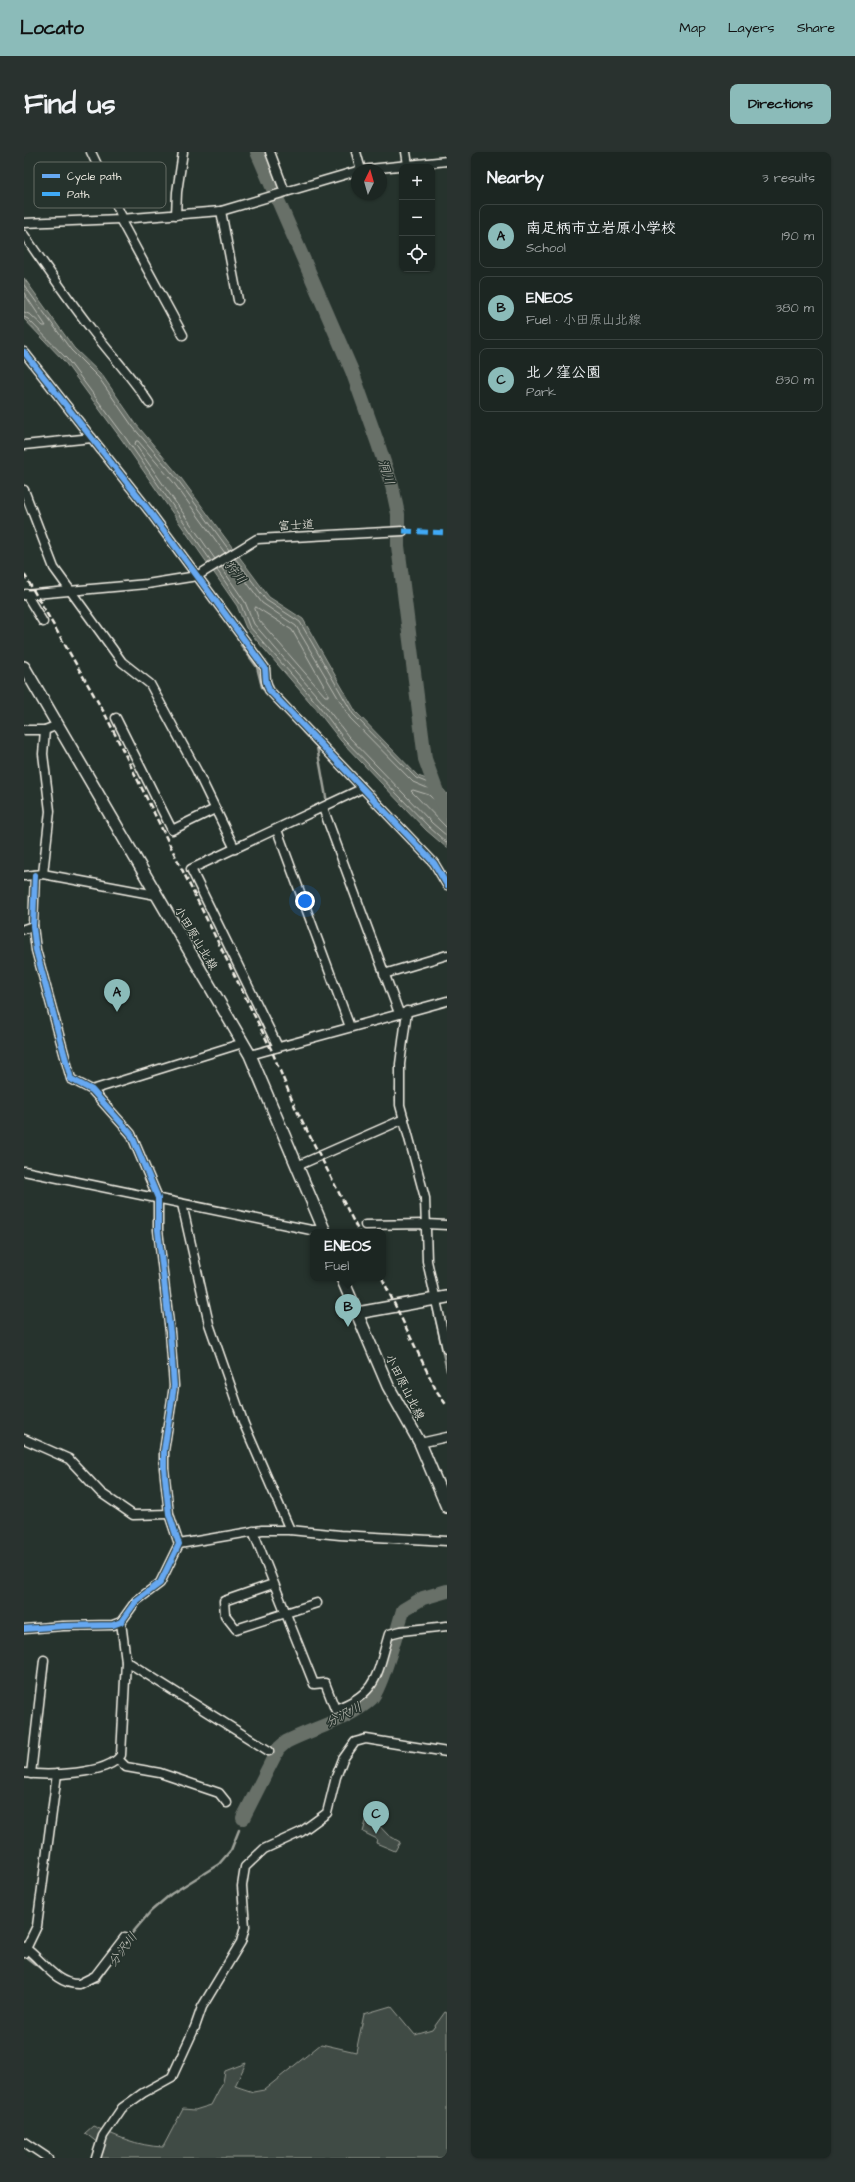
<!DOCTYPE html>
<html lang="en">
<head>
<meta charset="utf-8">
<style>
  :root { --surface:#1c2622; --page:#29322f; --text:#f1f3f6; --muted:#a0a5a5; --line:#3a4340; --accent:#8bbbb9 }
  body { margin:0; font-family:"Architects Daughter","Klee One",sans-serif; background:var(--page); color:var(--text) }
  .controls { position:absolute; right:12px; top:12px; display:grid; overflow:hidden; border-radius:8px; box-shadow:0 1px 3px #0004 }
  .controls button { width:36px; height:36px; display:grid; place-items:center; padding:0; border:0; border-bottom:1px solid var(--line); background:var(--surface); color:var(--text); font:20px sans-serif }
  .compass { position:absolute; left:327px; top:12px; width:36px; height:36px; border-radius:50%; background:var(--surface); box-shadow:0 1px 3px #0004; rotate:5deg }
  .you { position:absolute; left:281px; top:749px; width:14px; height:14px; margin:-10px; border:3px solid #fff; border-radius:50%; background:#1a73e8; box-shadow:0 0 0 6px #1a73e833 }
  .badge { display:grid; place-items:center; width:26px; height:26px; border-radius:50%; background:var(--accent); color:#111; font-size:13px; font-weight:700 }
  .pin { position:absolute; translate:-50% -33px; filter:drop-shadow(0 1px 2px #0008) }
  .pin::after { content:''; position:absolute; top:21px; width:14px; height:12px; background:inherit; clip-path:polygon(0 0,100% 0,50% 100%) }
  .popup { position:absolute; left:286px; top:1077px; width:76px; height:52px; box-sizing:border-box; display:grid; place-content:center; border-radius:8px; background:var(--surface); filter:drop-shadow(0 1px 3px #0005); font-size:13px; white-space:nowrap; color:var(--muted) }
  .popup b { font-size:15px; color:var(--text) }
  .popup::after { content:''; position:absolute; left:50%; top:100%; margin-left:-8px; border:8px solid transparent; border-top-color:var(--surface) }
  .list { margin:0; padding:0; list-style:none }
  h2 { display:flex; justify-content:space-between; align-items:center; height:52px; margin:0; padding:0 16px; font-size:17px }
  h2 small { font-size:13px; font-weight:400; color:var(--muted) }
  .list li { display:grid; grid-template-columns:26px 1fr auto; gap:12px; align-items:center; box-sizing:border-box; height:64px; margin:0 8px 8px; padding:0 8px; border:1px solid var(--line); border-radius:8px }
  .list b { display:block; font-size:15px; white-space:nowrap }
  .list p { margin:0; font-size:13px; white-space:nowrap; color:var(--muted) }
  .list em { font-size:13px; font-style:normal; color:var(--muted) }
  .icon { flex:none; width:22px; height:22px; fill:none; stroke:currentColor; stroke-width:2; stroke-linecap:round; stroke-linejoin:round }
  .map { position:relative; flex:none; width:423px; height:2006px; overflow:hidden; border-radius:8px }
  header { display:flex; align-items:center; gap:24px; box-sizing:border-box; height:56px; padding:0 20px; background:var(--accent); color:#111 }
  header strong { font-size:19px }
  nav { display:flex; gap:22px; margin-inline-start:auto; font-size:14px }
  .intro { display:flex; align-items:center; justify-content:space-between; box-sizing:border-box; height:96px; padding:0 24px }
  h1 { margin:0; font-size:28px }
  .button { padding:10px 18px; border-radius:8px; background:var(--accent); color:#111; font-size:14px; font-weight:700 }
  main { display:flex; gap:24px; padding:0 24px }
  aside { flex:1; background:var(--surface); border-radius:8px; box-shadow:0 1px 3px #0004 }
  .map>svg:first-child { display:block }
  .green { fill:#414b45; stroke:#9a9e96 }
  .water { fill:#676f68; stroke:#9fa39b }
  .lines { fill:none; stroke-linecap:round; stroke-linejoin:round }
  .shore { stroke:#bcbdb5; stroke-width:1 }
  .stream { stroke:#9fa39b; stroke-width:2.5 }
  .river { stroke:#676f68; stroke-width:14 }
  .minor-casing { stroke:#f4f1e8; stroke-width:11 }
  .major-casing { stroke:#f4f1e8; stroke-width:14 }
  .minor { stroke:#26332d; stroke-width:8 }
  .major { stroke:#26332d; stroke-width:11 }
  .rail { stroke:#f4f1e8; stroke-width:2.5; stroke-dasharray:6 3; stroke-linecap:butt }
  .quiet { stroke:#3fa9f5; stroke-width:5; stroke-dasharray:10 5; stroke-linecap:butt }
  .cycleway-casing { stroke:#26332d; stroke-width:8 }
  .cycleway { stroke:#66a8f1; stroke-width:6 }
  .labels { text-anchor:middle; stroke-width:3; stroke-linejoin:round; paint-order:stroke }
  .street-label { font-size:12px; fill:#f4f1e8; stroke:#26332d }
  .water-label { font-size:13px; font-style:italic; fill:#bcbdb5; stroke:#26332d }
  .key { fill:#26332d; stroke:#646c65; stroke-width:1 }
  .key-label { font-size:11px; fill:#f4f1e8 }
</style>
</head>
<body>
<header>
<strong>Locato</strong>
<nav><a>Map</a><a>Layers</a><a>Share</a></nav>
</header>
<div class="intro"><h1>Find us</h1><a class="button">Directions</a></div>
<main>
<div class="map">
<svg width="423" height="2006" viewBox="0 0 423 2006">
  <rect width="100%" height="100%" fill="#26332d"/>
  <filter id="ink" filterUnits="userSpaceOnUse"><feTurbulence type="fractalNoise" baseFrequency=".025" numOctaves="2"/><feDisplacementMap in="SourceGraphic" scale="8" xChannelSelector="R" yChannelSelector="G"/><feConvolveMatrix kernelMatrix="1 2 1 2 8 2 1 2 1" color-interpolation-filters="sRGB"/></filter>
  <g filter="url(#ink)">
    <g class="green">
      <path d="M 344,1662 L 364,1683 L 376,1690 L 371,1699 L 352,1691 L 353,1687 L 339,1680 Z"/>
      <path d="M 367,1854 L 391,1883 L 408,1878 L 421,1860 L 423,1861 L 423,2006 L 76,2006 L 79,1995 L 61,1981 L 69,1974 C 92,1984 113,1994 139,1995 L 159,1957 L 171,1958 L 187,1953 L 199,1930 L 201,1919 L 222,1911 L 211,1934 L 229,1940 L 240,1938 L 297,1892 L 332,1900 L 340,1862 Z"/>
    </g>
    <path class="water" d="M 0,126 L 50,196 L 78,223 L 112,272 L 157,326 L 245,445 L 279,467 L 332,560 L 394,624 L 414,631 L 423,642 L 423,696 L 402,678 L 317,589 L 292,557 L 222,476 L 213,454 L 98,288 L 40,209 L 0,167 Z"/>
    <g class="lines">
      <g class="shore">
        <path d="M 0,133 L 47,198 L 75,226 L 109,275 L 154,328 L 205,398"/>
        <path d="M 0,141 L 22,174 L 19,174 L 7,163 L 0,160"/>
        <path d="M 0,165 L 4,167 L 43,207 L 101,285 L 187,409"/>
        <path d="M 211,406 L 242,448 L 276,470 L 329,562 L 392,626 L 411,634 L 419,643 L 423,644"/>
        <path d="M 191,407 L 111,292 L 112,289 L 114,289 L 150,331 L 201,401"/>
        <path d="M 207,409 L 238,451 L 272,474 L 326,566 L 389,630 L 408,638 L 416,647 L 423,649"/>
        <path d="M 197,415 L 221,450 L 230,472 L 299,551 L 324,584 L 408,671 L 423,684"/>
        <path d="M 193,418 L 217,453 L 225,474 L 295,554 L 320,587 L 405,675 L 423,691"/>
        <path d="M 232,455 L 268,478 L 304,541 L 304,544 L 301,544 L 235,468 L 231,457 Z"/>
        <path d="M 423,655 L 415,653 L 405,643 L 389,638 L 387,639 L 423,676"/>
      </g>
      <g class="stream">
        <path d="M 217,493 L 233,515 L 238,535 L 250,548"/>
        <path d="M 279,580 L 293,595 L 305,662"/>
        <path d="M 372,936 L 372,949"/>
        <path d="M 396,1043 L 398,1062"/>
        <path d="M 404,1131 L 407,1145"/>
        <path d="M 408,1150 L 423,1219"/>
        <path d="M 104,1786 L 127,1759 L 147,1742 L 195,1712 L 207,1698 L 215,1678"/>
        <path d="M 2,1805 L 24,1822"/>
        <path d="M 57,1834 L 73,1830 L 88,1808"/>
      </g>
      <g class="river">
        <path d="M 233,0 L 328,219 L 354,292 L 368,334 L 374,362 L 374,394 L 401,607 L 413,640 L 423,658"/>
        <path d="M 219,1666 L 254,1597 L 262,1590 C 287,1577 326,1567 347,1547 C 357,1538 374,1475 379,1458 L 399,1446 L 423,1439"/>
      </g>
      <g class="minor-casing">
        <g id="minor">
          <path d="M 67,0 L 99,67"/>
          <path d="M 246,0 L 261,40"/>
          <path d="M 332,0 L 337,18"/>
          <path d="M 382,0 L 384,13"/>
          <path d="M 336,18 L 423,9"/>
          <path d="M 197,59 L 214,148"/>
          <path d="M 152,63 L 153,40 L 159,0"/>
          <path d="M 96,67 L 159,183"/>
          <path d="M 0,71 L 96,67 L 197,59 L 333,19"/>
          <path d="M 0,83 C 22,115 44,147 68,178 C 87,203 108,225 125,251"/>
          <path d="M 0,200 L 126,360 L 241,516 L 242,529 L 245,538 L 410,711 L 423,733"/>
          <path d="M 0,293 L 68,286"/>
          <path d="M 0,338 L 30,416 L 98,510 L 126,532 L 173,619 L 211,697"/>
          <path d="M 2,442 L 19,470"/>
          <path d="M 0,443 L 123,432 L 173,424 L 233,387 L 379,379"/>
          <path d="M 92,566 L 148,678 L 191,657"/>
          <path d="M 0,578 L 21,578 L 34,573"/>
          <path d="M 299,656 L 375,861"/>
          <path d="M 253,678 L 326,875"/>
          <path d="M 19,722 L 26,659 L 19,602 L 21,578"/>
          <path d="M 0,724 L 19,722 L 132,743"/>
          <path d="M 0,777 L 9,774"/>
          <path d="M 360,822 L 423,803"/>
          <path d="M 383,859 L 376,912 L 376,953 L 401,1046 L 403,1109 L 423,1197"/>
          <path d="M 254,895 L 167,717 L 337,637"/>
          <path d="M 226,903 L 423,849"/>
          <path d="M 68,938 L 219,891"/>
          <path d="M 273,1014 L 380,967"/>
          <path d="M 0,1019 L 287,1078 L 300,1078"/>
          <path d="M 158,1052 L 185,1172 L 220,1272 L 266,1378"/>
          <path d="M 341,1073 L 402,1072 L 423,1073"/>
          <path d="M 0,1287 L 45,1307 L 77,1341 L 109,1363 L 145,1362"/>
          <path d="M 396,1291 L 423,1285"/>
          <path d="M 229,1379 L 290,1532 L 301,1531 L 311,1557 C 354,1542 353,1522 365,1482 L 377,1479 L 423,1474"/>
          <path d="M 155,1392 L 238,1378 L 266,1378 L 316,1383 L 423,1389"/>
          <path d="M 249,1432 L 200,1449 L 201,1463 L 212,1477 L 293,1451"/>
          <path d="M 0,1477 L 39,1474 L 89,1473 L 97,1470 L 112,1449 L 136,1431 L 155,1392 L 145,1362 L 140,1316 L 140,1299 L 150,1234 L 146,1180 L 134,1078 L 134,1046 L 107,982 L 68,938 L 47,927 L 12,798 L 9,774 L 11,723"/>
          <path d="M 102,1509 L 245,1599"/>
          <path d="M 94,1607 L 102,1615 L 136,1621 L 195,1641 L 203,1651"/>
          <path d="M 0,1621 C 23,1624 84,1623 97,1603 L 102,1509 L 97,1470"/>
          <path d="M 7,1622 L 20,1508"/>
          <path d="M 0,1795 C 18,1807 31,1833 55,1832 L 71,1824 L 101,1785"/>
          <path d="M 0,1801 L 13,1774 L 33,1622"/>
          <path d="M 0,1990 L 24,2006"/>
          <path d="M 72,2006 L 79,1984 L 98,1956 L 119,1941 L 148,1925 L 171,1875 L 178,1855 L 217,1790 L 221,1775 L 218,1734 L 221,1715 L 240,1697 L 277,1680 L 303,1661 L 312,1625 L 319,1607 L 331,1590 L 342,1587 L 423,1600"/>
        </g>
      </g>
      <g class="major-casing">
        <g id="major">
          <path d="M 0,515 L 226,903 L 301,1080"/>
          <path d="M 318,1126 L 364,1234 L 396,1291 L 423,1355"/>
          <path d="M 333,1161 L 423,1145"/>
        </g>
      </g>
      <use href="#minor" class="minor"/>
      <use href="#major" class="major"/>
      <g class="rail">
        <path d="M 0,422 L 82,564 L 247,897 L 271,955 L 335,1080"/>
        <path d="M 358,1126 L 412,1238 L 423,1254"/>
      </g>
      <path class="quiet" d="M 379,379 L 423,381"/>
      <g class="cycleway-casing">
        <g id="cycleway">
          <path d="M 0,200 L 126,360 L 241,516 L 242,529 L 245,538 L 410,711 L 423,733"/>
          <path d="M 0,1477 L 39,1474 L 89,1473 L 97,1470 L 112,1449 L 136,1431 L 155,1392 L 145,1362 L 140,1316 L 140,1299 L 150,1234 L 146,1180 L 134,1078 L 134,1046 L 107,982 L 68,938 L 47,927 L 12,798 L 9,774 L 11,723"/>
        </g>
      </g>
      <use href="#cycleway" class="cycleway"/>
    </g>
  </g>
  <g class="labels">
    <g class="street-label">
      <text transform="translate(272 373) rotate(-3)" y="4">富士道</text>
      <text transform="translate(172 786) rotate(59)" y="4">小田原山北線</text>
      <text transform="translate(381 1235) rotate(63)" y="4">小田原山北線</text>
    </g>
    <g class="water-label">
      <text transform="translate(363 320) rotate(72)" y="5">洞川</text>
      <text transform="translate(212 420) rotate(51)" y="5">狩川</text>
      <text transform="translate(319 1562) rotate(-27)" y="5">分沢川</text>
      <text transform="translate(98 1797) rotate(-53)" y="5">分沢川</text>
    </g>
  </g>
  <rect x="10" y="10" width="132" height="46" rx="6" class="key"/>
  <rect x="18" y="22" width="18" height="4" fill="#66a8f1"/>
  <rect x="18" y="40" width="18" height="4" fill="#3fa9f5"/>
  <g class="key-label">
    <text x="43" y="28">Cycle path</text>
    <text x="43" y="46">Path</text>
  </g>
</svg>
<div class="controls">
<button>+</button>
<button>−</button>
<button><svg class="icon" aria-label="locate" viewBox="0 0 24 24"><circle cx="12" cy="12" r="6"/><path d="M12 2v4M12 18v4M2 12h4M18 12h4"/></svg></button>
</div>
<svg class="compass" viewBox="-18 -18 36 36"><path d="M0-13l5 13h-10z" fill="#e53935"/><path d="M0 13l5-13h-10z" fill="#a0a5a5"/></svg>
<div class="you"></div>
<div class="pin badge" style="left:93px;top:860px">A</div>
<div class="pin badge" style="left:324px;top:1175px">B</div>
<div class="popup"><b>ENEOS</b>Fuel</div>
<div class="pin badge" style="left:352px;top:1682px">C</div>
</div>
<aside>
<h2>Nearby<small>3 results</small></h2>
<ul class="list">
<li><span class="badge">A</span><div><b>南足柄市立岩原小学校</b><p>School</p></div><em>190 m</em></li>
<li><span class="badge">B</span><div><b>ENEOS</b><p>Fuel · 小田原山北線</p></div><em>380 m</em></li>
<li><span class="badge">C</span><div><b>北ノ窪公園</b><p>Park</p></div><em>830 m</em></li>
</ul>
</aside>
</main>
</body>
</html>
